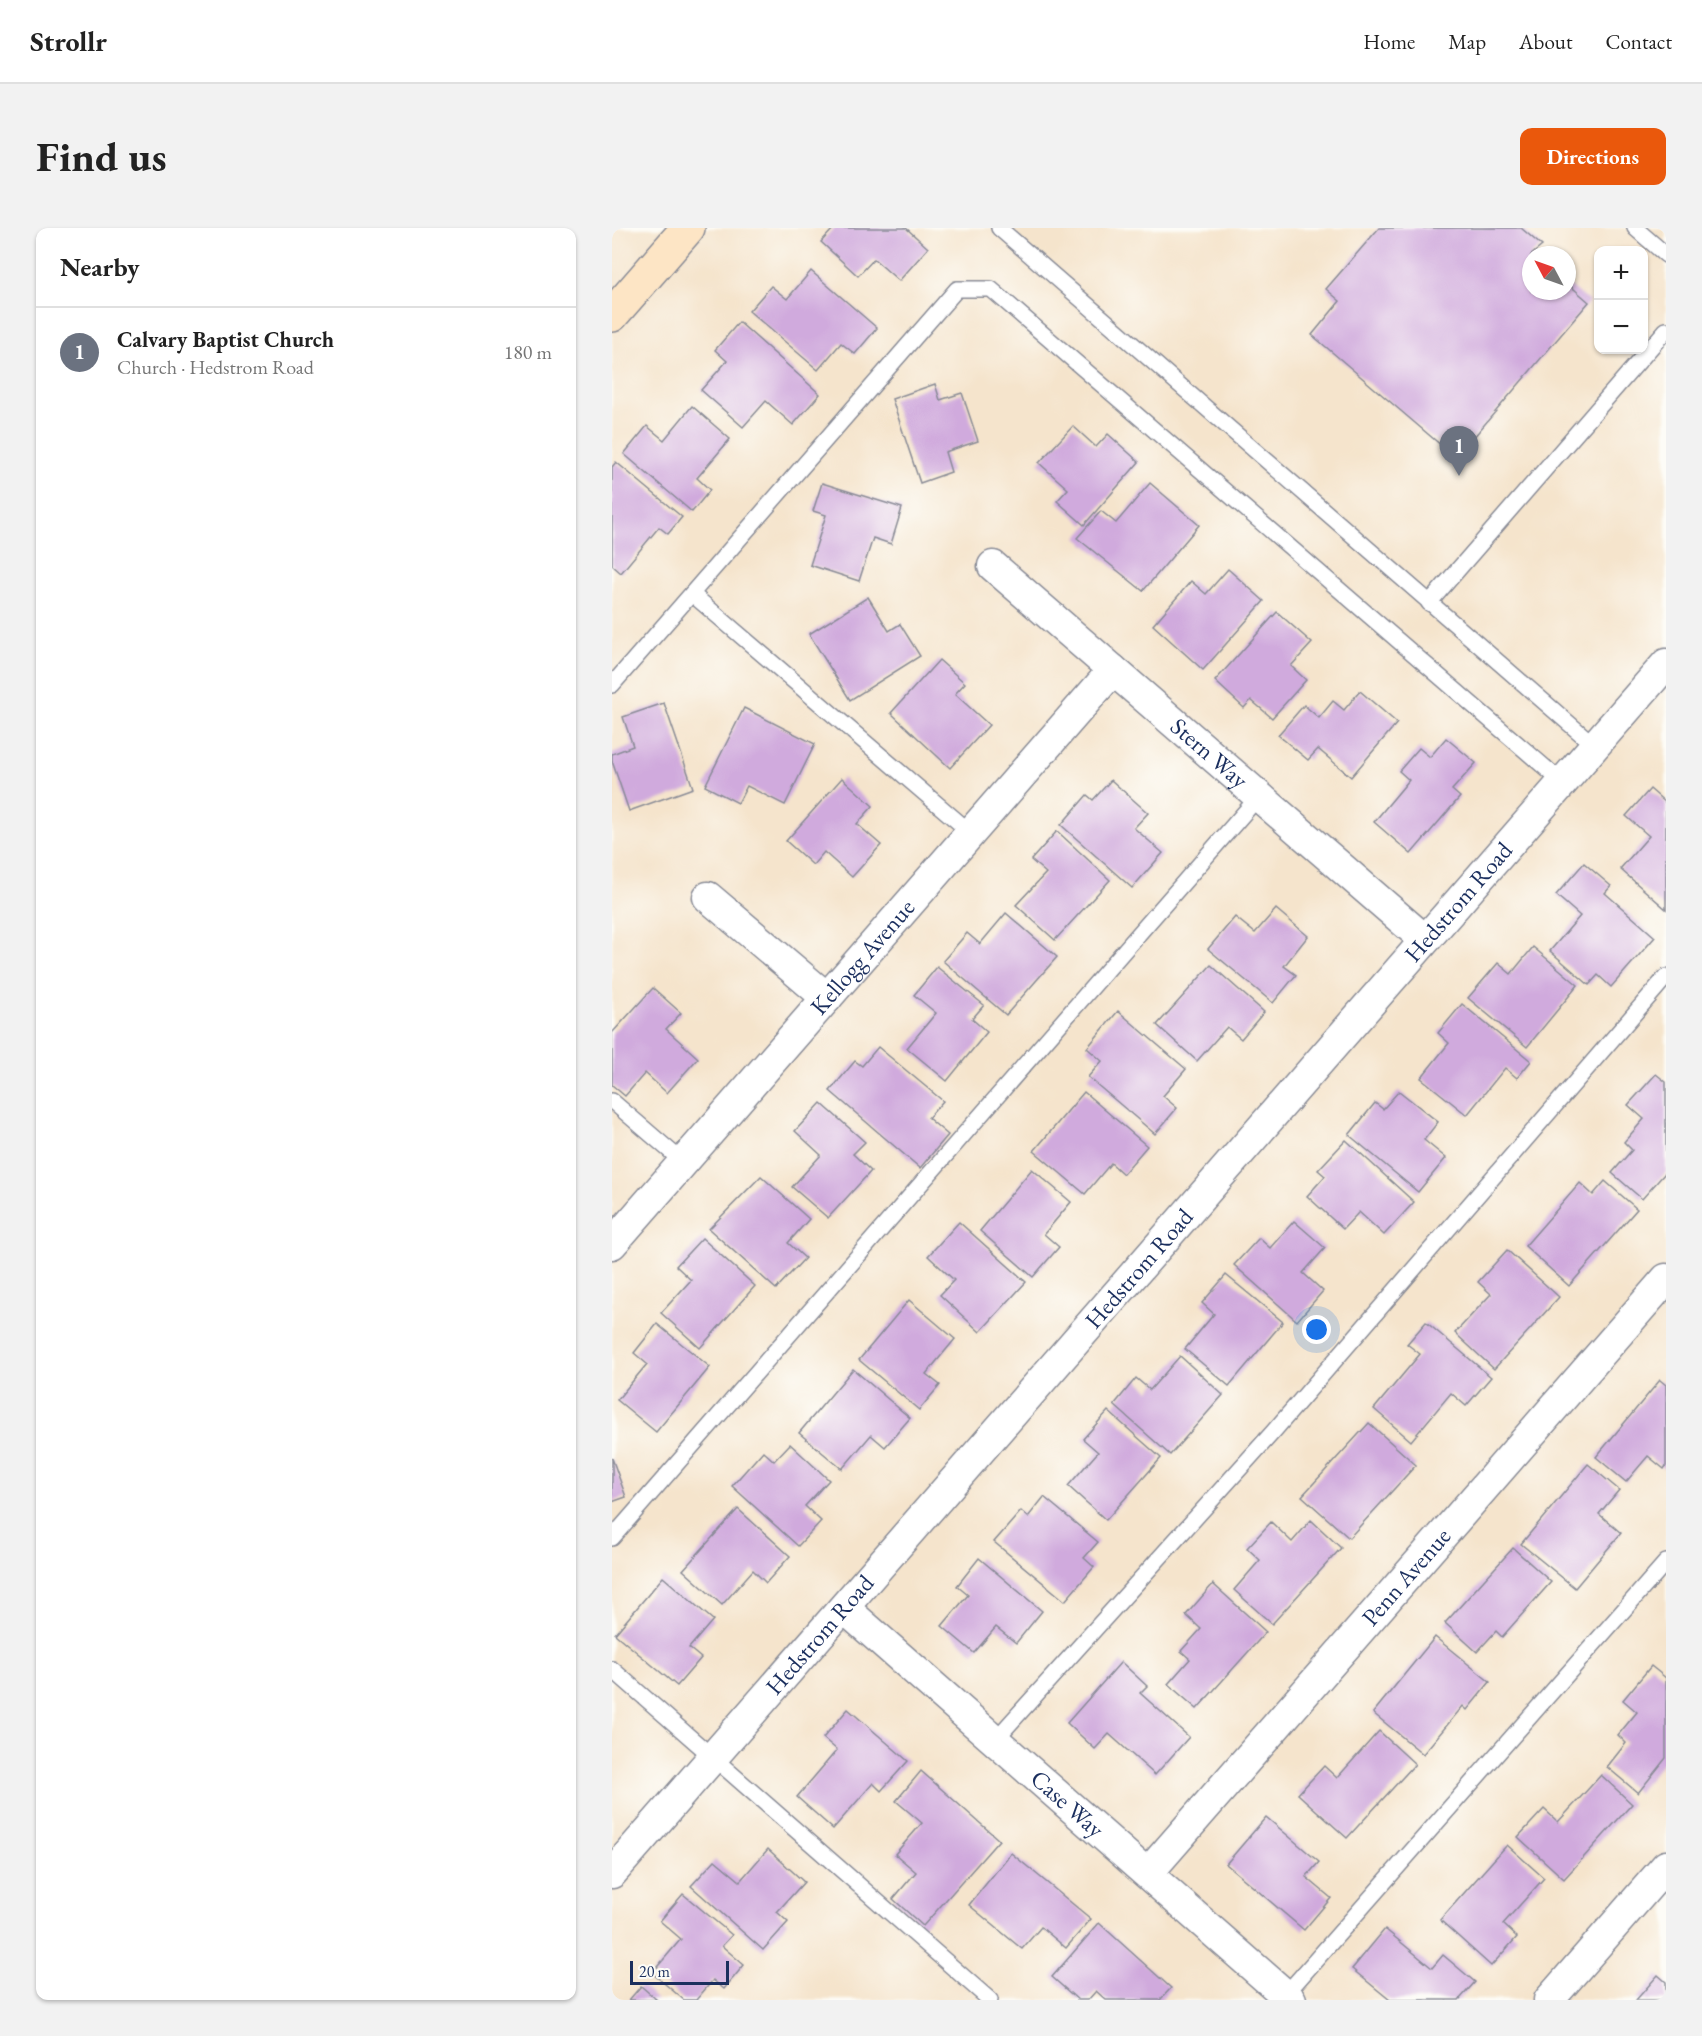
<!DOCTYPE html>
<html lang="en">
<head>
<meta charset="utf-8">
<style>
  :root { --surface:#fff; --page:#f2f2f2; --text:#222; --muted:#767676; --line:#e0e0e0; --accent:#ea580c }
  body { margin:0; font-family:"EB Garamond",serif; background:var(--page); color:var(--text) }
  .controls { position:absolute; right:18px; top:18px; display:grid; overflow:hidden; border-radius:12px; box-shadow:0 2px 4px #0004 }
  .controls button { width:54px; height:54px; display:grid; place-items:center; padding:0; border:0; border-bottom:2px solid var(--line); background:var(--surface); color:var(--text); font:30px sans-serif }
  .compass { position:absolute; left:910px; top:18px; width:54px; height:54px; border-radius:50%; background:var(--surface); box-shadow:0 2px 4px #0004; rotate:311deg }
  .scale { position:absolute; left:18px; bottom:15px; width:99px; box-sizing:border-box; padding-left:6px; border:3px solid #1b2f5e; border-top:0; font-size:16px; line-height:21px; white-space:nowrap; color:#1b2f5e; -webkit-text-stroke:4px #fdfcf7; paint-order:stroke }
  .you { position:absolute; left:705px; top:1102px; width:21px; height:21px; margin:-15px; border:4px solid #fff; border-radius:50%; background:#1a73e8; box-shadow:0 0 0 9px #1a73e833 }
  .badge { display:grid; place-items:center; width:39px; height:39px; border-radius:50%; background:var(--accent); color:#fff; font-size:20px; font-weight:700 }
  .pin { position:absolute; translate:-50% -50px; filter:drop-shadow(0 2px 3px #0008) }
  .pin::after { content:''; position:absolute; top:32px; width:21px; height:18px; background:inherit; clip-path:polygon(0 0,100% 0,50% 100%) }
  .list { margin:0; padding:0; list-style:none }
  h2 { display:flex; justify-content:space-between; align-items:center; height:78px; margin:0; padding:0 24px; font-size:26px }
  h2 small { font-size:20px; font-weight:400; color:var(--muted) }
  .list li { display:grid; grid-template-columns:39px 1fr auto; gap:18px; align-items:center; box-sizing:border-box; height:90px; padding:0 24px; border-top:2px solid var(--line) }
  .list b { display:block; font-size:22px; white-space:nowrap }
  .list p { margin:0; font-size:20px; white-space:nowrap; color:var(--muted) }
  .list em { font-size:20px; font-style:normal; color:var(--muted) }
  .map { position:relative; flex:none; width:1054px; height:1772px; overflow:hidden; border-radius:12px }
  header { display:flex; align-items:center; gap:36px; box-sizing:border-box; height:84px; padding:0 30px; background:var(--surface); border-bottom:2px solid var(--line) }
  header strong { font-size:28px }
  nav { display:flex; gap:33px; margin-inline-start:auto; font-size:21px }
  .intro { display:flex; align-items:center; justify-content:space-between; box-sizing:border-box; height:144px; padding:0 36px }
  h1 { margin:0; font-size:42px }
  .button { padding:15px 27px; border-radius:12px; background:var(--accent); color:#fff; font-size:21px; font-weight:700 }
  main { display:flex; gap:36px; padding:0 36px }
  aside { flex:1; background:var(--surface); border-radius:12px; box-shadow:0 2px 4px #0004 }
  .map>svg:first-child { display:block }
  .building { fill:#d0aadd }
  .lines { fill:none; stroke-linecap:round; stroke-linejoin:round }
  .lane-casing { stroke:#888a95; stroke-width:18 }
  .street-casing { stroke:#888a95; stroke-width:33 }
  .secondary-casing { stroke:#888a95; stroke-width:36 }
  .lane { stroke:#fff; stroke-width:15 }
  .street { stroke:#fff; stroke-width:30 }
  .secondary { stroke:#fde5c5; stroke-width:33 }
  .labels { text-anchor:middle; stroke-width:6; stroke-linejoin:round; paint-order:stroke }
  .street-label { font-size:24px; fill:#1b2f5e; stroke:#fdfcf7 }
</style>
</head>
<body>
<header>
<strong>Strollr</strong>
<nav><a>Home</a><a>Map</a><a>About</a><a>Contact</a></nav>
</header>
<div class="intro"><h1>Find us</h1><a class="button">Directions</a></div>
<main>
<aside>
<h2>Nearby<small></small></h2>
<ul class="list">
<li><span class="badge" style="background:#6b7280">1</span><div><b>Calvary Baptist Church</b><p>Church · Hedstrom Road</p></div><em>180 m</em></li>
</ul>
</aside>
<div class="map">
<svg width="1054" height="1772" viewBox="0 0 1054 1772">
  <rect width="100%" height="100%" fill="#fdfcf7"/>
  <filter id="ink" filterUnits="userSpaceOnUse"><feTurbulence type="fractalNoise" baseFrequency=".0167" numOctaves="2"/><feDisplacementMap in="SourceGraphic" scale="12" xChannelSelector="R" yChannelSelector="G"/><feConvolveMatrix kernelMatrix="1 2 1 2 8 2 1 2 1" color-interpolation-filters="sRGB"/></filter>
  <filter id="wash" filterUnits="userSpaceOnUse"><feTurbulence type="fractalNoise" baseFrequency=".008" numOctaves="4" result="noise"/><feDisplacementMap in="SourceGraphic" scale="24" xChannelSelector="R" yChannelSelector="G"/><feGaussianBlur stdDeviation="1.35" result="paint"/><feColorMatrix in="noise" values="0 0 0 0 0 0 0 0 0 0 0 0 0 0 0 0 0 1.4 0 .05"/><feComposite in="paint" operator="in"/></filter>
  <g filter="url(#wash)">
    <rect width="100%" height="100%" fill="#f5e4cc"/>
    <g id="blocks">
      <g class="building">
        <path d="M 222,0 L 294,0 L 316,20 L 287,53 L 262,31 L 246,48 L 209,14 Z"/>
        <path d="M 767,0 L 909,0 L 930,18 L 919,27 L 919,63 L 955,63 L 955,55 L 977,74 L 844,230 L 700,107 L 728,73 L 714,61 Z"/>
        <path d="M 199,43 L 265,100 L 243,126 L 229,115 L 206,142 L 137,83 L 159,58 L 175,71 Z"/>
        <path d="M 127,94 L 208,166 L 181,197 L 154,173 L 131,199 L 89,162 L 115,133 L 103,122 Z"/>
        <path d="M 323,156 L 328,172 L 350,165 L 366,213 L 333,224 L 339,244 L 308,255 L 280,171 Z"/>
        <path d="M 80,178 L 118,211 L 85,250 L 98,262 L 80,284 L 12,226 L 35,198 L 52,212 Z"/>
        <path d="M 461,198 L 484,219 L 496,206 L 527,234 L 472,297 L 445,273 L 456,261 L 427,235 Z"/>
        <path d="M 4,234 L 70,289 L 56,306 L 47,299 L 9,345 L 0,337 L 0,239 Z"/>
        <path d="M 210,255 L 290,280 L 279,316 L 261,310 L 247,353 L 198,337 L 214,287 L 201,283 Z"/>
        <path d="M 538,255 L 587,297 L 531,363 L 465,310 L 489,283 L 504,295 Z"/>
        <path d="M 616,341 L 652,373 L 591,442 L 541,397 L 579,353 L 594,366 Z"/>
        <path d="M 256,369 L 277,403 L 288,396 L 308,428 L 238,472 L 197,406 Z"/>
        <path d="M 665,384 L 700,415 L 679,438 L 694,452 L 660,490 L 639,472 L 632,480 L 603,453 Z"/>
        <path d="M 327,432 L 353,455 L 343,466 L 377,497 L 338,540 L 279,485 Z"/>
        <path d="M 748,463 L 785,495 L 739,549 L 706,521 L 696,532 L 666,507 L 692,477 L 707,490 L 721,473 L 732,482 Z"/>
        <path d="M 52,475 L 81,560 L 17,583 L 0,533 L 0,526 L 21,518 L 11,489 Z"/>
        <path d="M 132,480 L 203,516 L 173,577 L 135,558 L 126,575 L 93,558 Z"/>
        <path d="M 834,510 L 864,535 L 840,562 L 848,569 L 799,626 L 762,594 L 797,552 L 787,543 L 807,520 L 818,529 Z"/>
        <path d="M 230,550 L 261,578 L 245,596 L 269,617 L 240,649 L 212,624 L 201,637 L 174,613 Z"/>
        <path d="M 499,552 L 536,585 L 522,600 L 551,625 L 520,660 L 449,597 L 475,567 L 481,572 Z"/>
        <path d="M 1038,561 L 1054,575 L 1054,681 L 1008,641 L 1037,608 L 1014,588 Z"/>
        <path d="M 445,603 L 498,652 L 443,712 L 404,677 L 434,645 L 419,632 Z"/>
        <path d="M 972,635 L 999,658 L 993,665 L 1043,709 L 999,759 L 986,747 L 977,757 L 938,723 L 968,688 L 944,667 Z"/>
        <path d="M 664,681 L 696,708 L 672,738 L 684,747 L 661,775 L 596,721 L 623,689 L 643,705 Z"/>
        <path d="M 394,685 L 445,729 L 394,787 L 331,733 L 355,705 L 368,716 Z"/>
        <path d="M 921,719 L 966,757 L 915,819 L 856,770 L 886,735 L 899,746 Z"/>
        <path d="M 599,737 L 652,784 L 629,811 L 615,799 L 585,833 L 545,797 Z"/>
        <path d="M 325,739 L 372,777 L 360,791 L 375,804 L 335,853 L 295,820 L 324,785 L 302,767 Z"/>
        <path d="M 41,760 L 69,785 L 54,801 L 86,830 L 55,865 L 33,845 L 13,868 L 0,857 L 0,805 Z"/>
        <path d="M 850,776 L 919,833 L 905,850 L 893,840 L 855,887 L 809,850 L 837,815 L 826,805 Z"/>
        <path d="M 506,783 L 574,841 L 551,868 L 565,880 L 543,906 L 476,849 L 490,833 L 475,820 Z"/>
        <path d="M 266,819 L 331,873 L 316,890 L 336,907 L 308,940 L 218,863 L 243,833 L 250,838 Z"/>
        <path d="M 1044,846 L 1054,854 L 1054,944 L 1030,971 L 1000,945 L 1020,922 L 1012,914 L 1032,891 L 1016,877 Z"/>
        <path d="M 787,863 L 826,894 L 812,912 L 834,930 L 806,964 L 737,907 L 763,875 L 771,881 Z"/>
        <path d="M 472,864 L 535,918 L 511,946 L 499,935 L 473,966 L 422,923 Z"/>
        <path d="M 209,875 L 253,914 L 241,926 L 259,943 L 216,990 L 180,959 L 209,927 L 183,903 Z"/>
        <path d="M 734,912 L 802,974 L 772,1007 L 747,984 L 731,1001 L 695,968 L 713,948 L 706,942 Z"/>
        <path d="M 420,941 L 459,974 L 432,1006 L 447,1019 L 421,1049 L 368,1003 Z"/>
        <path d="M 149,948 L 197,991 L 176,1015 L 193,1030 L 164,1061 L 97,1001 Z"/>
        <path d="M 993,953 L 1025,981 L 957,1058 L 913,1018 L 968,955 L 981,967 Z"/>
        <path d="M 682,993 L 713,1020 L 691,1045 L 711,1063 L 685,1093 L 622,1037 L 647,1010 L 658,1020 Z"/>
        <path d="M 347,994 L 414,1054 L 368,1104 L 328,1067 L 342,1052 L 316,1028 Z"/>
        <path d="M 90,1010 L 143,1058 L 88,1120 L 49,1085 L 79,1052 L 64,1038 Z"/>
        <path d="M 895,1022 L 947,1069 L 882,1141 L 843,1105 L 879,1066 L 866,1054 Z"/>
        <path d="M 614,1047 L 671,1094 L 617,1158 L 573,1121 L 602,1086 L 590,1075 Z"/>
        <path d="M 297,1072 L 343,1111 L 314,1146 L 328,1157 L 307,1182 L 247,1132 Z"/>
        <path d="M 814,1094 L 879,1149 L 854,1178 L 839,1165 L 799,1213 L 762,1181 L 808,1126 L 795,1116 Z"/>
        <path d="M 45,1096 L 98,1139 L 44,1204 L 5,1172 L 35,1136 L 22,1125 Z"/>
        <path d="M 568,1128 L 611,1167 L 558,1227 L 502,1177 L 524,1150 L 538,1162 Z"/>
        <path d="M 241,1141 L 298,1190 L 273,1219 L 259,1207 L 230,1241 L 187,1205 Z"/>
        <path d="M 1048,1152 L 1054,1157 L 1054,1238 L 1052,1241 L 1036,1228 L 1014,1254 L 984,1229 Z"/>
        <path d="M 496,1183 L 549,1230 L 494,1292 L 456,1258 L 486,1224 L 471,1211 Z"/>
        <path d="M 757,1195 L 804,1237 L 737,1310 L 690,1268 Z"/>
        <path d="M 178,1216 L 217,1252 L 193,1278 L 209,1293 L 186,1318 L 120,1258 L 151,1223 L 162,1233 Z"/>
        <path d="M 0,1230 L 14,1269 L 0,1274 Z"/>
        <path d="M 976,1236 L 1007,1262 L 987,1286 L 1009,1305 L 963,1360 L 909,1316 Z"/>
        <path d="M 432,1269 L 486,1314 L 472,1330 L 482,1339 L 453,1373 L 382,1314 L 409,1283 L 416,1289 Z"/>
        <path d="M 126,1281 L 178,1328 L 154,1355 L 141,1342 L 110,1377 L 71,1342 Z"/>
        <path d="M 699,1292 L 729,1320 L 660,1396 L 622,1362 L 648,1332 L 635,1320 L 659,1294 L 680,1314 Z"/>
        <path d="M 901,1320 L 939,1354 L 890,1409 L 884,1403 L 865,1424 L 833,1395 Z"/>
        <path d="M 367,1330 L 430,1383 L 404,1415 L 384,1399 L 362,1425 L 330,1398 L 356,1367 L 345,1358 Z"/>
        <path d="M 51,1349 L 101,1392 L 77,1420 L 89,1430 L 65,1458 L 3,1406 Z"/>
        <path d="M 601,1356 L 654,1404 L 585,1481 L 556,1456 L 578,1431 L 569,1423 L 589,1401 L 574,1387 Z"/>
        <path d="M 823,1409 L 878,1454 L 855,1482 L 851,1478 L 811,1526 L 761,1485 Z"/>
        <path d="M 509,1434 L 535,1458 L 528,1465 L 577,1509 L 543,1547 L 497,1506 L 483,1521 L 455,1495 Z"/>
        <path d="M 1039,1438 L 1054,1450 L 1054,1530 L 1026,1565 L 995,1539 L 1014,1515 L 1006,1507 L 1025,1484 L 1011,1472 Z"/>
        <path d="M 236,1481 L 296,1533 L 269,1563 L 261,1555 L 221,1601 L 185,1569 L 225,1522 L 211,1510 Z"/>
        <path d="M 767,1503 L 803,1536 L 735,1610 L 686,1566 L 712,1538 L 725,1550 Z"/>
        <path d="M 309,1543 L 387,1612 L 311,1698 L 281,1671 L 304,1644 L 283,1626 L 310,1595 L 284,1573 Z"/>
        <path d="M 989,1547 L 1020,1576 L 952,1651 L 906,1609 L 932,1581 L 946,1594 Z"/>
        <path d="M 654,1589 L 707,1634 L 694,1649 L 719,1670 L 692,1702 L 614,1636 Z"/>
        <path d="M 895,1617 L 932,1650 L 891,1696 L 905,1709 L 879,1738 L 828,1692 Z"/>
        <path d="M 156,1621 L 192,1654 L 165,1684 L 176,1694 L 151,1722 L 79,1658 L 103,1632 L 128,1653 Z"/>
        <path d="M 399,1625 L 479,1691 L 454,1720 L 429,1699 L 410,1721 L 357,1677 Z"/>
        <path d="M 71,1666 L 120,1707 L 110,1718 L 132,1737 L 112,1761 L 101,1752 L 84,1772 L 72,1772 L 40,1745 L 69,1711 L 48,1693 Z"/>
        <path d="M 487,1695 L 559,1760 L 548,1772 L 494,1772 L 484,1763 L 476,1772 L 466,1772 L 440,1749 Z"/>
        <path d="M 773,1701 L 820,1740 L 831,1727 L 863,1754 L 847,1772 L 778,1772 L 740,1741 Z"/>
        <path d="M 1046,1747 L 1054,1754 L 1054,1772 L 1024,1772 Z"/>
        <path d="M 29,1758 L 45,1772 L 17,1772 Z"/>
      </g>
    </g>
  </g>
  <g filter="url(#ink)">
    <use href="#blocks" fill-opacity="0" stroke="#888a95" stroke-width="1.5"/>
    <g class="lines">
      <g class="lane-casing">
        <g id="lane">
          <path d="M 387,0 L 983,518"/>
          <path d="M 1023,0 L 1054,27"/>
          <path d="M 80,366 L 359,605"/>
          <path d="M 817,375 L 1054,102"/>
          <path d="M 0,457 L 345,61 L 379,61 L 951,555"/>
          <path d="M 0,873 L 71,934"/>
          <path d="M 0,1310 L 647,568"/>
          <path d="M 0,1441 L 378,1772"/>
          <path d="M 383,1512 L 661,1204 L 1054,749"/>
          <path d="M 673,1767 L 1054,1334"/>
        </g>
      </g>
      <g class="street-casing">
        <g id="street">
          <path id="s1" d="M 381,338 L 813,712"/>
          <path d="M 96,669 L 215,770"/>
          <path id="s2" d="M 0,1016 L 501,442"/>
          <path id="s3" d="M 232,1380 L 679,1772"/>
          <path id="s4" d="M 0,1645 L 1054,436"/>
          <path id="s5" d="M 536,1645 L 1054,1051"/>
          <path d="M 937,1772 L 1054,1638"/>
        </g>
      </g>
      <g class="secondary-casing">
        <path id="secondary" d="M 0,87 L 76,0"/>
      </g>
      <use href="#lane" class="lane"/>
      <use href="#street" class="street"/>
      <use href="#secondary" class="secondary"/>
    </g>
  </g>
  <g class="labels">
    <g class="street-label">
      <text dy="8" stroke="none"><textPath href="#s1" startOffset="286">Stern Way</textPath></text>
      <text dy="8" stroke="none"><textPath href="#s4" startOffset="1288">Hedstrom Road</textPath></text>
      <text dy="8" stroke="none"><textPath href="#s2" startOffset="381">Kellogg Avenue</textPath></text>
      <text dy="8" stroke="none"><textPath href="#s4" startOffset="802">Hedstrom Road</textPath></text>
      <text dy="8" stroke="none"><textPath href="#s5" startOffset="393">Penn Avenue</textPath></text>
      <text dy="8" stroke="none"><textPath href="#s4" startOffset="316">Hedstrom Road</textPath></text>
      <text dy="8" stroke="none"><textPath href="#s3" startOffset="297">Case Way</textPath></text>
    </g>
  </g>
</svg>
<div class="controls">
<button>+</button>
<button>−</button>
</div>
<svg class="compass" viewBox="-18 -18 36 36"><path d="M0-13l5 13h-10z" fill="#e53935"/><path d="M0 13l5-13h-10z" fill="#767676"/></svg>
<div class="scale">20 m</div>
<div class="you"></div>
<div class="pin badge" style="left:847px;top:248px;background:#6b7280">1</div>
</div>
</main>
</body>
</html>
